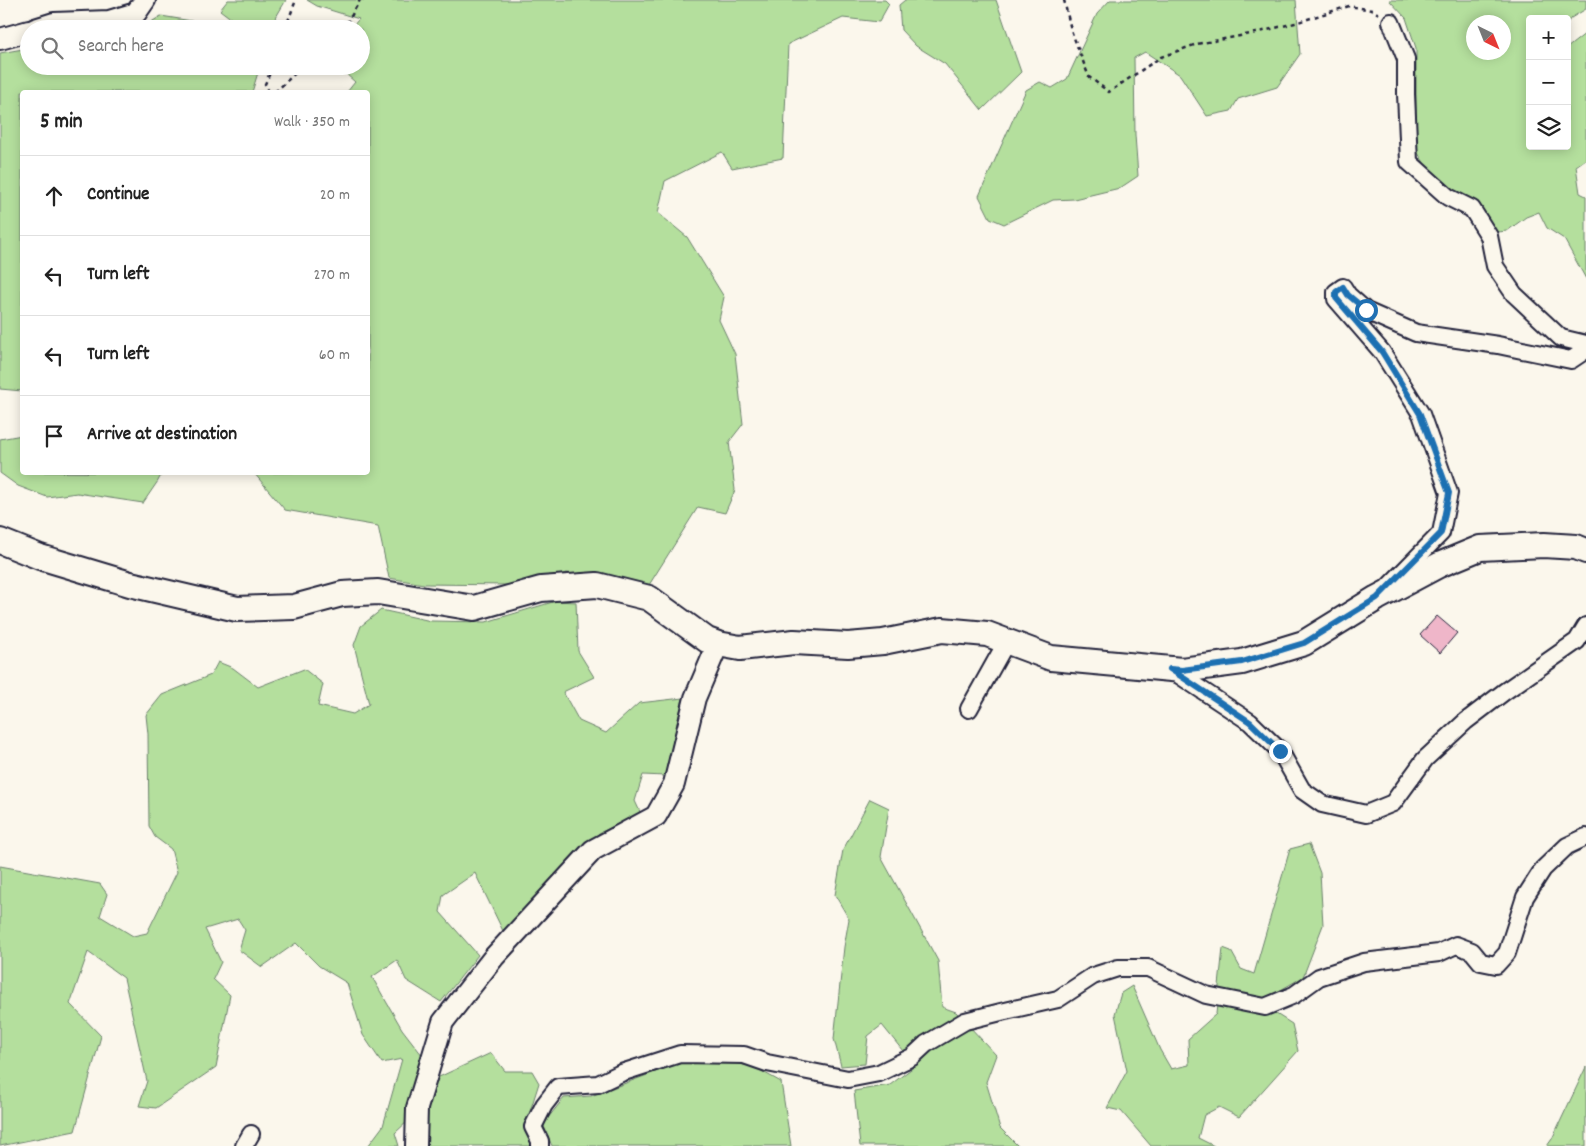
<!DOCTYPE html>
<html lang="en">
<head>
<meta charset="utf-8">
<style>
  :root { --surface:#fff; --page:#f2f2f2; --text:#222; --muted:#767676; --line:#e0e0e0 }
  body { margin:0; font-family:Dekko,sans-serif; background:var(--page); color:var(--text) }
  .controls { position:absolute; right:15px; top:15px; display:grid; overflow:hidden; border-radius:5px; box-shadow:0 2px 12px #0003 }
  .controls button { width:45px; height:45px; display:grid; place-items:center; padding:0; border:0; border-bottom:1px solid var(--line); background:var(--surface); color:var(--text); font:25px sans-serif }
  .compass { position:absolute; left:1466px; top:15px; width:45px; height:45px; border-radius:50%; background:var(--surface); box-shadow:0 2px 12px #0003; rotate:137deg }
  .stop { position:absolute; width:15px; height:15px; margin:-11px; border:4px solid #1f6fb2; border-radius:50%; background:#fff }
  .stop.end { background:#1f6fb2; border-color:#fff; box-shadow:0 1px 5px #0008 }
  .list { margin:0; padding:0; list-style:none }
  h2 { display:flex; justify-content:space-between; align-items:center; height:65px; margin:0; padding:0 20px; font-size:21px }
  h2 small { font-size:16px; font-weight:400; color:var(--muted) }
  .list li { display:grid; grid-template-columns:32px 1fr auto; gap:15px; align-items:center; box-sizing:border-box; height:80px; padding:0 20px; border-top:1px solid var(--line) }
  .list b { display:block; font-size:19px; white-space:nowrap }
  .list em { font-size:16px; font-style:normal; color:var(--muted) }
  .icon { flex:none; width:28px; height:28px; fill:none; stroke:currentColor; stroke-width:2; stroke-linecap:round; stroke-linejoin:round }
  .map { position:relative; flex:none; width:1586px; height:1146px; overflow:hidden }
  .search { position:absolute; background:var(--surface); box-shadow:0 2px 12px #0003; left:20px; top:20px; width:350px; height:55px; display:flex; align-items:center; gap:12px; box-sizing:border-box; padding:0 18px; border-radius:28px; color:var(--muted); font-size:19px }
  .panel { position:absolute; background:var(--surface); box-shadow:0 2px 12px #0003; left:20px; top:90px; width:350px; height:385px; border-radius:5px }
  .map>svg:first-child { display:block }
  .green { fill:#b4df9d; stroke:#6b806c; fill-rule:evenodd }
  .building { fill:#efb6c9; stroke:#22223b }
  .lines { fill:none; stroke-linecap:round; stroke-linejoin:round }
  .minor-casing { stroke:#22223b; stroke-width:20 }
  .tertiary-casing { stroke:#22223b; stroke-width:24 }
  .secondary-casing { stroke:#22223b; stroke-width:28 }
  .path { stroke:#22223b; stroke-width:2.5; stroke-dasharray:4 4; stroke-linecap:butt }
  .minor { stroke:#fbf7ec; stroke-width:16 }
  .tertiary { stroke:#fbf7ec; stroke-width:20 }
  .secondary { stroke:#fbf7ec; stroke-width:24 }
  .route { stroke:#1f6fb2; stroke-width:6 }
</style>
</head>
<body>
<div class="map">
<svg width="1586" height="1146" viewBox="0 0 1586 1146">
  <rect width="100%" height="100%" fill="#fbf7ec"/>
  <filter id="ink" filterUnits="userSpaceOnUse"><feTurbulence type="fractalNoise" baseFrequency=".02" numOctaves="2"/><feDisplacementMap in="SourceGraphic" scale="10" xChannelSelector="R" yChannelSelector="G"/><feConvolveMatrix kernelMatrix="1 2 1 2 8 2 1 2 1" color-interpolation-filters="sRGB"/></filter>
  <g filter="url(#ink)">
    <g class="green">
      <path d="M 228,0 L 286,0 L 269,29 L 245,29 L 220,10 Z"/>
      <path d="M 307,0 L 885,0 L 889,4 L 879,22 L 843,18 L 788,44 L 783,158 L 732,168 L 722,152 L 665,181 L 658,213 L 687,237 L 724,297 L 719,320 L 735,354 L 743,424 L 729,442 L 735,490 L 725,513 L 698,507 L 649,585 L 567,573 L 508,585 L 424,584 L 389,578 L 378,526 L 285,510 L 254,473 L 368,472 L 368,92 L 347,92 L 355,82 L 337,66 L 361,66 L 361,29 L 350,29 L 359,19 L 317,6 Z"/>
      <path d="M 905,0 L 996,0 L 1021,72 L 982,110 L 945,64 L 916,46 L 901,30 L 899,5 Z"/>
      <path d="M 1110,0 L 1296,0 L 1300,54 L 1277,87 L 1238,99 L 1231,111 L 1207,116 L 1180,75 L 1145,52 L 1134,58 L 1135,135 L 1138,176 L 1120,188 L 1074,199 L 1053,200 L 1004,224 L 990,218 L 979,196 L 1026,90 L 1040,82 L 1052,88 L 1067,79 L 1097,14 Z"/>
      <path d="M 1389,0 L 1586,0 L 1586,9 L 1571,18 L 1567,23 L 1567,19 L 1530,19 L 1530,146 L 1567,146 L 1567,48 L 1586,33 L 1586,159 L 1576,166 L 1580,193 L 1586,196 L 1586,279 L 1564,239 L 1547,228 L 1539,212 L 1526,217 L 1507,231 L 1498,232 L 1488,225 L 1430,172 L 1416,150 L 1416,48 L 1406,18 ZM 1474,22 L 1504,22 L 1504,52 L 1474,52 Z"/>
      <path d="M 161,16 L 210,24 L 217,29 L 140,29 Z"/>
      <path d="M 29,48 L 29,66 L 260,66 L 252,92 L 22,92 L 22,391 L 0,389 L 0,53 Z"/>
      <path d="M 22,435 L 22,472 L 162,473 L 158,481 L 143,503 L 77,493 L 47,497 L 18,486 L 0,473 L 0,439 Z"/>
      <path d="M 556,601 L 576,602 L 578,651 L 594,677 L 563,692 L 579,721 L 606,733 L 639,703 L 683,698 L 665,776 L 643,775 L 635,801 L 641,814 L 599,833 L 503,931 L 475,873 L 443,895 L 440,912 L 478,955 L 441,1002 L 406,980 L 397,960 L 372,977 L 402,1029 L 439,1077 L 491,1053 L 505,1071 L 532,1071 L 539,1083 L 526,1124 L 533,1142 L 533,1146 L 423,1146 L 425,1105 L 395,1133 L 399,1146 L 368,1146 L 383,1126 L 402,1059 L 382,1063 L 363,1035 L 347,983 L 319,966 L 296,943 L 262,967 L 239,950 L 245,930 L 238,919 L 205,929 L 221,962 L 213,979 L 230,995 L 216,1067 L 156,1108 L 139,1106 L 147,1081 L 124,978 L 88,952 L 70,1004 L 101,1036 L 75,1131 L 0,1146 L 0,866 L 100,884 L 107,894 L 100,916 L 133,936 L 147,933 L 177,872 L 171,849 L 155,837 L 149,826 L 148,734 L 146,715 L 162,695 L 211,675 L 218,662 L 233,668 L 258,687 L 304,669 L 323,684 L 318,706 L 353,714 L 369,704 L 354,645 L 361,626 L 381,610 L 431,621 L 486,622 Z"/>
      <path d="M 870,799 L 889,808 L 881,857 L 938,961 L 942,1007 L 956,1012 L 996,1055 L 986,1082 L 1000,1128 L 1018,1146 L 860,1146 L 854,1091 L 890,1085 L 915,1066 L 882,1025 L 868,1036 L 865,1064 L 841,1066 L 834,1039 L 844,947 L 849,919 L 835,895 L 843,850 Z"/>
      <path d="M 1309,844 L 1320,873 L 1323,925 L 1303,977 L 1272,995 L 1273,1012 L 1292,1024 L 1298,1051 L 1239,1117 L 1219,1107 L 1204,1115 L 1198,1138 L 1214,1146 L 1151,1146 L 1121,1111 L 1107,1108 L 1127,1071 L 1115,1014 L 1121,993 L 1132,986 L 1160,1050 L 1171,1069 L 1189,1065 L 1188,1039 L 1216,1014 L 1223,948 L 1231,951 L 1241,969 L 1254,974 L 1290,849 Z"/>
      <path d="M 725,1061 L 754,1067 L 781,1082 L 791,1146 L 552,1146 L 543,1124 L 564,1098 L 591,1096 L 682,1062 Z"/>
      <path d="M 1586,1067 L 1586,1146 L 1547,1146 L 1552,1139 Z"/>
    </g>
    <path class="building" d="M 1437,616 L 1457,633 L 1440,653 L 1420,635 Z"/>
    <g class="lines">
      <g class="minor-casing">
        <g id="minor">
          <path d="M 1391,22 L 1406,59 L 1406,94 L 1409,162 L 1448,197 L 1472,209 L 1489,236 L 1495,266 L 1514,294 L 1561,338 L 1586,344"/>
          <path d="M 1389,586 L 1441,533 L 1449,493 L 1421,414 L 1382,352 L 1336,299 L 1336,292 L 1343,287 L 1348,295 L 1366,311 L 1416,333 L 1498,345 L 1571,360 L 1586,350"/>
          <path d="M 1170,669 L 1250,722 L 1280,751 L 1302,790 L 1322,804 L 1366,814 L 1393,803 L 1425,759 L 1466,721 L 1504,692 L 1577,641 L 1586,626"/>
          <path d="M 969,709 L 1007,641"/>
          <path d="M 244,1146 L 251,1134"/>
          <path d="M 540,1146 L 540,1141 L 533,1127 L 544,1105 L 558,1087 L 598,1084 L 621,1073 L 680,1054 L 744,1055 L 767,1063 L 848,1079 L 879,1073 L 912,1057 L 926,1044 L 965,1021 L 1001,1012 L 1058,999 L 1093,976 L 1118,968 L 1148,968 L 1206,995 L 1265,1007 L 1294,995 L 1319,977 L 1364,962 L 1439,953 L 1456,945 L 1472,951 L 1481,962 L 1496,965 L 1507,953 L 1525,897 L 1543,869 L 1567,846 L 1586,837"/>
        </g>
      </g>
      <g class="tertiary-casing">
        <g id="tertiary">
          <path d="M 35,29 L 54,23 L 109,21 L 136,13 L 145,0"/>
          <path d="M 0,39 L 29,31"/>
          <path d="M 416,1146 L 417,1108 L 443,1022 L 494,957 L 593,850 L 656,816 L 674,784 L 695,698 L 718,644"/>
        </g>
      </g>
      <g class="secondary-casing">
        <path id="secondary" d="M 0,541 L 40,557 L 130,584 L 237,609 L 294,607 L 342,594 L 378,592 L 474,608 L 541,589 L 597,585 L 649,598 L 707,640 L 718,644 L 740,648 L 794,642 L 848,645 L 883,642 L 942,630 L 987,634 L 1051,658 L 1182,670 L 1242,662 L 1304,643 L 1377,598 L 1439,565 L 1480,548 L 1544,545 L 1576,547 L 1586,551"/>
      </g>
      <g class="path">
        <path d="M 1064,0 L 1071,30 L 1089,77 L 1109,92 L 1161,57 L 1197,44 L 1256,33 L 1295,23 L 1349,6 L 1372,10 L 1379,14"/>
        <path d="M 285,29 L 296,0"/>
        <path d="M 341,29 L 349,20 L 360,0"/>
        <path d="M 269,92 L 265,84 L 273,66"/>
        <path d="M 275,92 L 303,66"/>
      </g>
      <use href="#minor" class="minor"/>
      <use href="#tertiary" class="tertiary"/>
      <use href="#secondary" class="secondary"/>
    </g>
  </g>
  <g class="lines" filter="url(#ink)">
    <path class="route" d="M 1280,751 L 1250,722 L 1170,669 L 1182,670 L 1242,662 L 1304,643 L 1377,598 L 1441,533 L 1449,493 L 1420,414 L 1382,352 L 1336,298 L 1336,292 L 1343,287 L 1348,295 L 1366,310"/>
  </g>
</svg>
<div class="controls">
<button>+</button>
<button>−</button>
<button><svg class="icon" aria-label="layers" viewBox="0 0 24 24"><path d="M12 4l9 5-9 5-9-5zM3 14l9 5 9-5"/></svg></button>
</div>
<svg class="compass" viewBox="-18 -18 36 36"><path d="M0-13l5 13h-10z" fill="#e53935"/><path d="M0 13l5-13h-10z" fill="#767676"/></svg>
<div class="stop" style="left:1366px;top:310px"></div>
<div class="stop end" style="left:1280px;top:751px"></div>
<div class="search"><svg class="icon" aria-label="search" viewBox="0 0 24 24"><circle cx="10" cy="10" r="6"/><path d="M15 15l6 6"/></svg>Search here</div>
<section class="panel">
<h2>5 min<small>Walk · 350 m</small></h2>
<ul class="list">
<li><svg class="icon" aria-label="ahead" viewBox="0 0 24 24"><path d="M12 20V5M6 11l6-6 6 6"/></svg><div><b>Continue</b></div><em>20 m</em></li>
<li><svg class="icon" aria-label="left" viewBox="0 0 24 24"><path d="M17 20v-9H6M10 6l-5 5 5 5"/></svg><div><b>Turn left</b></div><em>270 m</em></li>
<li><svg class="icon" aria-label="left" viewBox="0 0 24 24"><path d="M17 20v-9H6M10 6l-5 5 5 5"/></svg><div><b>Turn left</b></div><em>60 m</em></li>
<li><svg class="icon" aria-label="arrive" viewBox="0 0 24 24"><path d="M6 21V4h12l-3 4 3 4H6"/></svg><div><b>Arrive at destination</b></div></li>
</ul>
</section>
</div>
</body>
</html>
